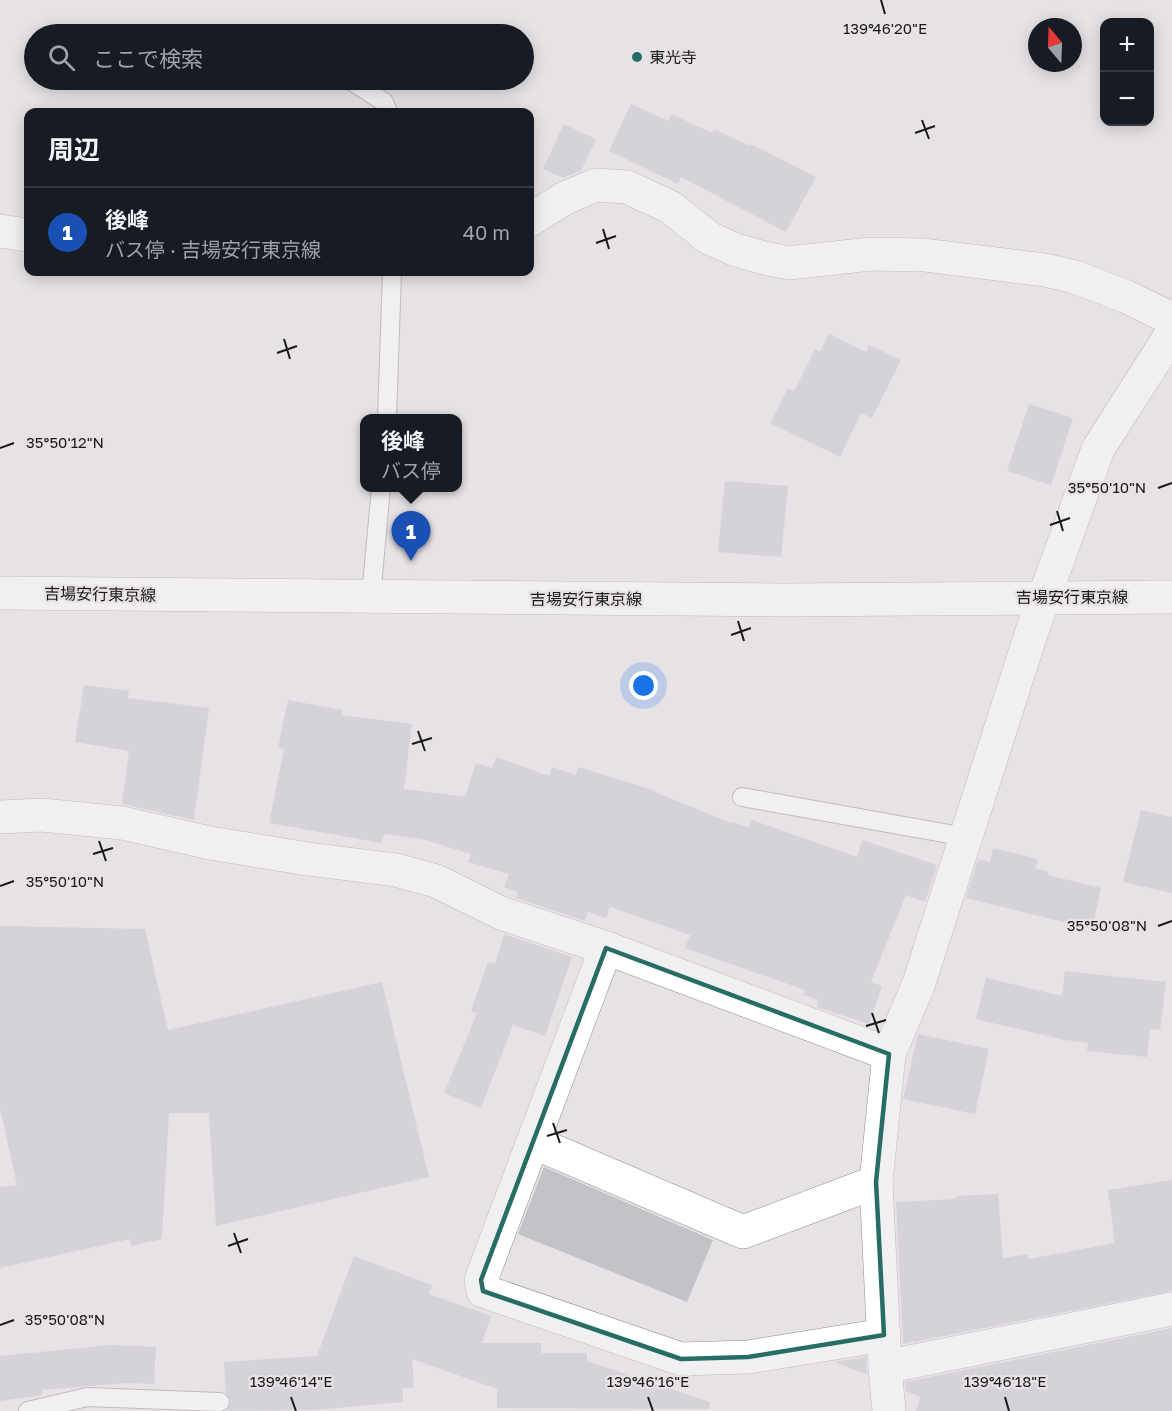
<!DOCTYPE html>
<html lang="ja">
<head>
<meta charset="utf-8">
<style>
  :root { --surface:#171b24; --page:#242831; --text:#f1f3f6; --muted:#9ea1a6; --line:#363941; --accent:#8c9099 }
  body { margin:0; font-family:"Golos Text","Noto Sans JP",sans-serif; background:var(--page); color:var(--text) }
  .controls { position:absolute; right:18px; top:18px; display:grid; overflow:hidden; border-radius:12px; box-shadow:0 3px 15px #0003 }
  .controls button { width:54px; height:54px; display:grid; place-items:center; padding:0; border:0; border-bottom:2px solid var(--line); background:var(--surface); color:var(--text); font:30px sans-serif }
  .compass { position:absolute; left:1028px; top:18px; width:54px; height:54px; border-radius:50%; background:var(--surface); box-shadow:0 3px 15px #0003; rotate:341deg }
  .you { position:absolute; left:644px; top:686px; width:21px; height:21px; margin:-15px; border:4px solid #fff; border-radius:50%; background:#1a73e8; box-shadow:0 0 0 9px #1a73e833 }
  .badge { display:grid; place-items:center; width:39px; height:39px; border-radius:50%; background:var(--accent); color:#fff; font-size:20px; font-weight:700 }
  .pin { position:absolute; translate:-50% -50px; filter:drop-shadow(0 2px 3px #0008) }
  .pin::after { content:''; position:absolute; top:32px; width:21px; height:18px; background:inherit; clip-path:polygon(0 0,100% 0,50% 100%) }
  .popup { position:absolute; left:360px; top:414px; width:102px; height:78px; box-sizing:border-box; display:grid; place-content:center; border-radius:12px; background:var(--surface); filter:drop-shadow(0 2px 4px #0005); font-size:20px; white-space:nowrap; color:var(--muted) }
  .popup b { font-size:22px; color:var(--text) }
  .popup::after { content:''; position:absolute; left:50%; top:100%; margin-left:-12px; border:12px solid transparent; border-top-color:var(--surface) }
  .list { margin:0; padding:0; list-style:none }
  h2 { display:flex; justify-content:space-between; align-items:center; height:78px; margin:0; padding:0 24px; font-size:26px }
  h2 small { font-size:20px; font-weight:400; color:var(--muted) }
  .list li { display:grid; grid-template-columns:39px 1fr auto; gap:18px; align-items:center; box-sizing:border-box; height:90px; padding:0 24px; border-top:2px solid var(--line) }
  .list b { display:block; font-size:22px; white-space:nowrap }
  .list p { margin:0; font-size:20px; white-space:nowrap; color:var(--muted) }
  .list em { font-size:20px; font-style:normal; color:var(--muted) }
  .icon { flex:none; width:33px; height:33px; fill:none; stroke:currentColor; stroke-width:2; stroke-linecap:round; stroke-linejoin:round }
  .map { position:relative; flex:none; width:1172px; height:1411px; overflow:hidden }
  .search { position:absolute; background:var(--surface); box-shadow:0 3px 15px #0003; left:24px; top:24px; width:510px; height:66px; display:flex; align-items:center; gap:15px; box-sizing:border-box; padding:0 21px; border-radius:33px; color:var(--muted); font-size:22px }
  .panel { position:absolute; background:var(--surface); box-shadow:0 3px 15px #0003; left:24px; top:108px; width:510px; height:168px; border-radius:12px }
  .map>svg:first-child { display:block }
  .building { fill:#c3c2c7 }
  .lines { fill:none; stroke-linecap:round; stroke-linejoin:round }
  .lane-casing { stroke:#908c90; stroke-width:20 }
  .street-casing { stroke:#908c90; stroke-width:34 }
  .secondary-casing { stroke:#908c90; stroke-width:34 }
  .lane { stroke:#fff; stroke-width:18 }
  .street { stroke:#fff; stroke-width:33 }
  .secondary { stroke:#fff; stroke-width:33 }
  .marked { fill:none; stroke:#266e65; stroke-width:4.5; stroke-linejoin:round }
  .ticks { fill:none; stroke:#1b1a1b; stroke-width:2 }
  .poi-dot { fill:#266e65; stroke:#e6e2e6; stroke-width:2 }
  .labels { text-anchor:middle; stroke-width:4.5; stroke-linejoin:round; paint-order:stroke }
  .poi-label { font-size:16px; fill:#1b1a1b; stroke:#e6e2e6; text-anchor:start }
  .street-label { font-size:16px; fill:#1b1a1b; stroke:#e6e2e6 }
  .ticks-label { font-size:15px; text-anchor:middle; fill:#1b1a1b; stroke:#e6e2e6; stroke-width:4.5; stroke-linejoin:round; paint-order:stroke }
</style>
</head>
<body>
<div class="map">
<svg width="1172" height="1411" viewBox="0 0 1172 1411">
  <rect width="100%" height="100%" fill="#e6e2e6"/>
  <g class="building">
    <path d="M 631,104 L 668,121 L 672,114 L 712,133 L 714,129 L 750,146 L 751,144 L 816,177 L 786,232 L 681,177 L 678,184 L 609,151 Z"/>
    <path d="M 564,124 L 596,139 L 581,171 L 563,178 L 543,169 Z"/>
    <path d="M 829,334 L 866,352 L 869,345 L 901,360 L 872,418 L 861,413 L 840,457 L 770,423 L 788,388 L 794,391 L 815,349 L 820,352 Z"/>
    <path d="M 1029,404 L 1073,418 L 1051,485 L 1007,471 Z"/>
    <path d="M 725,481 L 788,486 L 781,557 L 718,552 Z"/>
    <path d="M 84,685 L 129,691 L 128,698 L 209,708 L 194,820 L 122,804 L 129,751 L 75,742 Z"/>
    <path d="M 288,700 L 342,710 L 341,715 L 412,724 L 404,789 L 465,797 L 476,763 L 492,768 L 496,757 L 549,776 L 552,767 L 576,775 L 578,767 L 656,791 L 655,792 L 731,823 L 732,822 L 749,828 L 752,820 L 857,857 L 862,840 L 937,865 L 925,902 L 906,895 L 871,982 L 882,986 L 869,1024 L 817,1007 L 819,1000 L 803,995 L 805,990 L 685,948 L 690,935 L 610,907 L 606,918 L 588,912 L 585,921 L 516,898 L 518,892 L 504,887 L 509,874 L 468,862 L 471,854 L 422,839 L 384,834 L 382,843 L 269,823 L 284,749 L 278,748 Z"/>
    <path d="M 1141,810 L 1172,817 L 1172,893 L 1123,882 Z"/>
    <path d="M 993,848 L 1038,859 L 1035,868 L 1049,872 L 1048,875 L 1101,888 L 1092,929 L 966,898 L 978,859 L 990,862 Z"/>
    <path d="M 0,926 L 145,929 L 168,1030 L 382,982 L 429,1177 L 216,1226 L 209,1113 L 169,1113 L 162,1239 L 131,1246 L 130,1239 L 0,1268 L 0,1187 L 17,1185 L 0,1108 Z"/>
    <path d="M 504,934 L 572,957 L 545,1036 L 513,1025 L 481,1108 L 444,1093 L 477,1013 L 471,1011 L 488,962 L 495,964 Z"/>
    <path d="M 1065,971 L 1166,982 L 1160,1030 L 1150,1029 L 1147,1057 L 1087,1051 L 1088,1043 L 1065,1040 L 976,1019 L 986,978 L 1062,996 Z"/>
    <path d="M 918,1034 L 989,1049 L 975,1114 L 903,1099 Z"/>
    <path d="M 544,1167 L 713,1240 L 687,1302 L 518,1234 Z"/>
    <path d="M 1172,1180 L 1172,1291 L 903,1344 L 896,1202 L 956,1199 L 956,1196 L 998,1194 L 1003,1258 L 1028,1254 L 1029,1259 L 1115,1243 L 1108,1190 Z"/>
    <path d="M 354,1256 L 432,1285 L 429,1294 L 491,1316 L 482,1343 L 541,1343 L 541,1353 L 587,1353 L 587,1361 L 710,1402 L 709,1409 L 497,1408 L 497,1389 L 412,1359 L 414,1388 L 403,1388 L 403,1402 L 316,1410 L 227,1411 L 231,1402 L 226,1392 L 224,1362 L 317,1356 Z"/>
    <path d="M 1172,1328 L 1172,1411 L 916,1411 L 920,1397 L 906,1391 L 905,1382 Z"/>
    <path d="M 111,1345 L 156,1347 L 154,1384 L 125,1383 L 42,1390 L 42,1395 L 0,1401 L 0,1356 Z"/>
    <path d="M 866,1357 L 867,1375 L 835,1362 Z"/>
  </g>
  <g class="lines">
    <g class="lane-casing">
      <g id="lane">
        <path d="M 350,80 L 384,102 L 388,112"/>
        <path d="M 387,418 L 392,272"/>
        <path d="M 371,597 L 381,488"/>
        <path d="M 742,797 L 966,837"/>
        <path d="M 28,1411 L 87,1397 L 220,1402"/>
      </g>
    </g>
    <g class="street-casing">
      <g id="street">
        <path d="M 530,220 L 565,198 L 596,185 L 627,187 L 670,207 L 709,238 L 736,250 L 764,258 L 789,263 L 871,254 L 924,255 L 1045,270 L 1075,277 L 1127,297 L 1172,319"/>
        <path d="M 0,231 L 28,235"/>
        <path d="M 0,817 L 42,815 L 122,823 L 210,843 L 308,859 L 396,870 L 436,881 L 501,913 L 606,948 L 889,1054"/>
        <path d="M 606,948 L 481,1280 L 483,1291 L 681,1359 L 748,1357 L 884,1335"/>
        <path d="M 533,1142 L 743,1232 L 876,1182"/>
        <path d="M 885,1367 L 1172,1309"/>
        <path d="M 889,1411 L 885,1367 L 876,1182 L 889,1054 L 919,983 L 1032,631 L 1098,449 L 1172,333"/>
      </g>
    </g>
    <g class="secondary-casing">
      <path id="secondary" d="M 0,593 L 783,600 L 1172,597"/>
    </g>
    <use href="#lane" class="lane"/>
    <use href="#street" class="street"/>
    <use href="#secondary" class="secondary"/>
  </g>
  <path d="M0 0H1172V1411H0ZM 606,948 L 889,1054 L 876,1182 L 884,1335 L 748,1357 L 681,1359 L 483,1291 L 481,1280 Z" fill="#e6e2e6" fill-opacity=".55" fill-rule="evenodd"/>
  <path class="marked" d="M 606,948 L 889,1054 L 876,1182 L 884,1335 L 748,1357 L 681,1359 L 483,1291 L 481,1280 Z"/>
  <path class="ticks" d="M 881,0 L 885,14M 922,120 L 929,139M 915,133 L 935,126M 603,229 L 609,249M 596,243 L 616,236M 284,339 L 290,359M 277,353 L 297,346M 0,448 L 14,443M 1158,488 L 1172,483M 1057,511 L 1063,531M 1050,525 L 1070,518M 738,621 L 744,641M 731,635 L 751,628M 418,731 L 425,751M 412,744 L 432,738M 99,841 L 106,861M 93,854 L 113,848M 0,886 L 14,881M 1158,926 L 1172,921M 872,1013 L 879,1033M 866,1026 L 886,1020M 553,1123 L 560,1143M 547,1136 L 567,1130M 234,1233 L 241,1253M 228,1246 L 248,1239M 0,1325 L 14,1320M 291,1397 L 296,1411M 648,1397 L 653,1411M 1005,1397 L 1009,1411"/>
  <circle class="poi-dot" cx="637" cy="57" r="6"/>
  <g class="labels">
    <g class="poi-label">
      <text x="649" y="63">東光寺</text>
    </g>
    <g class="street-label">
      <text transform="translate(100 594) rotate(1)" y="6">吉場安行東京線</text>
      <text x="1072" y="603">吉場安行東京線</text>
      <text x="586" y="605">吉場安行東京線</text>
    </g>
  </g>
  <g class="ticks-label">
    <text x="885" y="34">139°46'20"E</text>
    <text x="65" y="448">35°50'12"N</text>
    <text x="1107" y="493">35°50'10"N</text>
    <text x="65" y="887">35°50'10"N</text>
    <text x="1107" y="931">35°50'08"N</text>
    <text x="65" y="1325">35°50'08"N</text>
    <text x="291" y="1387">139°46'14"E</text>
    <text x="648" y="1387">139°46'16"E</text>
    <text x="1005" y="1387">139°46'18"E</text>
  </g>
</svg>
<div class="controls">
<button>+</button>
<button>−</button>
</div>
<svg class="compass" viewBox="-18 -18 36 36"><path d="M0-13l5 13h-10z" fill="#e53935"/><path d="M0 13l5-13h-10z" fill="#9ea1a6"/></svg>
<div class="you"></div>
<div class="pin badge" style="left:411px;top:561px;background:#1a4fb4">1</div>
<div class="popup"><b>後峰</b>バス停</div>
<div class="search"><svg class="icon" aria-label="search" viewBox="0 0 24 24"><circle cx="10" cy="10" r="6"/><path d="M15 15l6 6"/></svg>ここで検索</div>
<section class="panel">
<h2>周辺<small></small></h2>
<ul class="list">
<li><span class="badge" style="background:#1a4fb4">1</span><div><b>後峰</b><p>バス停 · 吉場安行東京線</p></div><em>40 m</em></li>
</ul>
</section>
</div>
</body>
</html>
